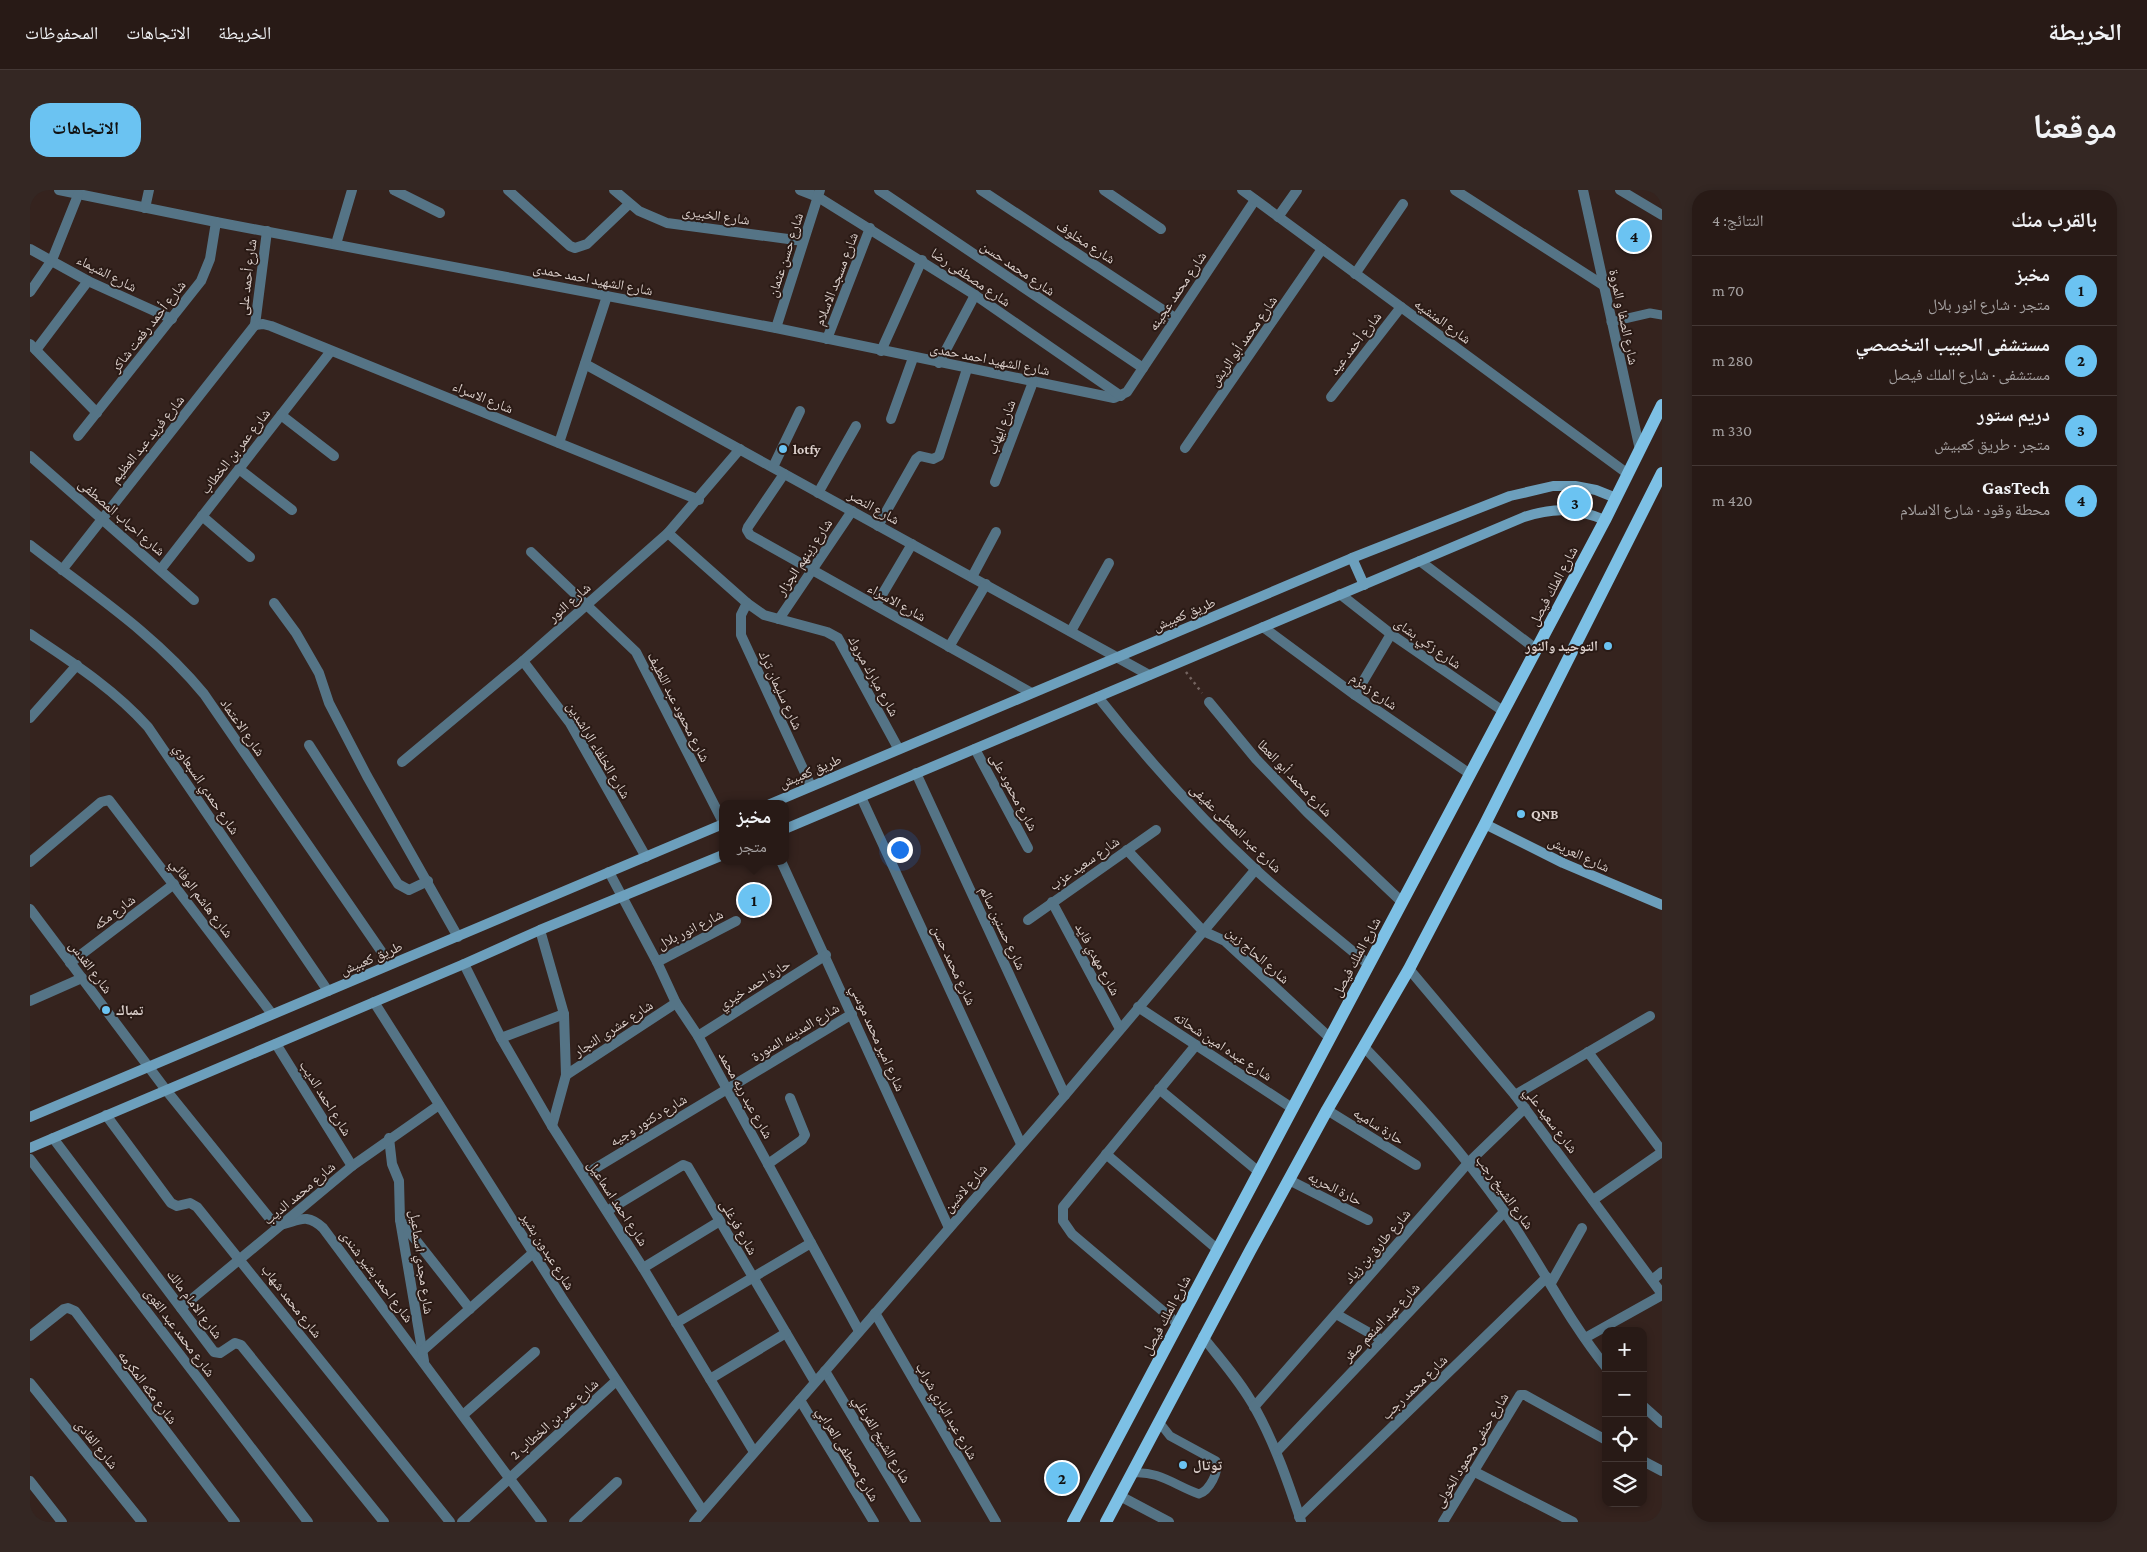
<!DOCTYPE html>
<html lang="ar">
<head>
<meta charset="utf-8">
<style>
  :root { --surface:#281a16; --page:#342723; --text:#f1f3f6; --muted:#a5a1a1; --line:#443835; --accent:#6bc3f2 }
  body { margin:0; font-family:"Crimson Pro","Noto Naskh Arabic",serif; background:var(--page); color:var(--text); direction:rtl }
  .controls { position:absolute; right:15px; bottom:15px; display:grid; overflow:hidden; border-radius:10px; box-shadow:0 2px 8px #0003 }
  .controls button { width:45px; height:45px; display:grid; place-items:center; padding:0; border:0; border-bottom:1px solid var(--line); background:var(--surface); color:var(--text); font:25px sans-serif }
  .you { position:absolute; left:869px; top:659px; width:18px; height:18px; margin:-12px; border:4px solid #fff; border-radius:50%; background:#1a73e8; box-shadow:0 0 0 8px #1a73e833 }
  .badge { display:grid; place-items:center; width:32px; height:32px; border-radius:50%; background:var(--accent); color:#111; font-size:16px; font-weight:700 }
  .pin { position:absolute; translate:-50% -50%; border:2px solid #fff; box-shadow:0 1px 5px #0006 }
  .popup { position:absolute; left:689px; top:610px; width:70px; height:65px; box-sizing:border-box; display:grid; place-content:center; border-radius:10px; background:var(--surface); filter:drop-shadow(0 1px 4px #0005); font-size:16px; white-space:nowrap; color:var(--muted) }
  .popup b { font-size:19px; color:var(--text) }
  .popup::after { content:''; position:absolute; left:50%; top:100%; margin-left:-10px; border:10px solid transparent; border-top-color:var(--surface) }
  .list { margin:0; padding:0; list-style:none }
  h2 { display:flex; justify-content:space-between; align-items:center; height:65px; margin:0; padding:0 20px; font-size:21px }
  h2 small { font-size:16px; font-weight:400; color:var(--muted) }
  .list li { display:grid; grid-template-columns:32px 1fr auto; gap:15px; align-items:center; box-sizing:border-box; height:70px; padding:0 20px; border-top:1px solid var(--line) }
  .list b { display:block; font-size:19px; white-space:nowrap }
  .list p { margin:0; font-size:16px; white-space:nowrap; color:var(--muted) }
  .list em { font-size:16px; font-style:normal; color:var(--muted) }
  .icon { flex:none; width:28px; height:28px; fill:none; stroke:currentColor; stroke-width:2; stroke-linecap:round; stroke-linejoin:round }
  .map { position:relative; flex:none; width:1632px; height:1332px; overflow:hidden; direction:ltr; border-radius:20px }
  header { display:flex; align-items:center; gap:30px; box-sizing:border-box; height:70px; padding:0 25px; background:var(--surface); border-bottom:1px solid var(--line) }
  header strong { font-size:24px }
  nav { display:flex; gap:28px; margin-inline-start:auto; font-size:18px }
  .intro { display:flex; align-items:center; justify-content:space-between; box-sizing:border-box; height:120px; padding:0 30px }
  h1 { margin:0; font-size:35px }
  .button { padding:12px 22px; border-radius:20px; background:var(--accent); color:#111; font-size:18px; font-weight:700 }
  main { display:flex; gap:30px; padding:0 30px }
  aside { flex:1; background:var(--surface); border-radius:20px; box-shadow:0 2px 8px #0003 }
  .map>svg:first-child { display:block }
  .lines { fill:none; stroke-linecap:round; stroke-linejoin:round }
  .path { stroke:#746460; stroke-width:2.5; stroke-dasharray:2.5 4; stroke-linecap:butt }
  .lane { stroke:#557486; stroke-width:9 }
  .street { stroke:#557486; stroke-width:10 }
  .secondary { stroke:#6c9fbc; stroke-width:10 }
  .primary { stroke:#7dc0e5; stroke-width:12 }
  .poi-dot { fill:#6bc3f2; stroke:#2a1a15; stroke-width:2 }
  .labels { text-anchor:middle; stroke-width:4; stroke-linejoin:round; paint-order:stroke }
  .street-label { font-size:14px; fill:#dcd0cc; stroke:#2a1a15 }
  .poi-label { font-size:14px; font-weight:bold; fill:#dcd0cc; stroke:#2a1a15; text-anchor:start }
</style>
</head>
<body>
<header>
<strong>الخريطة</strong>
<nav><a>الخريطة</a><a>الاتجاهات</a><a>المحفوظات</a></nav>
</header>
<div class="intro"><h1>موقعنا</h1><a class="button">الاتجاهات</a></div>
<main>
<aside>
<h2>بالقرب منك<small>النتائج: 4</small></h2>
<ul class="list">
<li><span class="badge">1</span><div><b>مخبز</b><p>متجر · شارع انور بلال</p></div><em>70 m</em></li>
<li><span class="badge">2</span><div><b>مستشفى الحبيب التخصصي</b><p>مستشفى · شارع الملك فيصل</p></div><em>280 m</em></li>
<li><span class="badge">3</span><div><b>دريم ستور</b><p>متجر · طريق كعبيش</p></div><em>330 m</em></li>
<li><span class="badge">4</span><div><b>GasTech</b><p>محطة وقود · شارع الاسلام</p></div><em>420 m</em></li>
</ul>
</aside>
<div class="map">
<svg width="1632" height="1332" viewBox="0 0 1632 1332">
  <rect width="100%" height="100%" fill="#35231e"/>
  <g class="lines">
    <path class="path" d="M 1156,482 L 1172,503"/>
    <g class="lane">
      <path d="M 1581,132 L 1620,123 L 1632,125"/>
      <path d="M 1102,1283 C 1128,1280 1146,1296 1169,1304 C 1179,1301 1190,1281 1186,1271 L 1140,1246 L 1129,1232"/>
    </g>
    <g class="street">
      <path d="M 29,0 L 186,32 L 746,138 L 1084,208 L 1097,202 L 1225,10"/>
      <path d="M 364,0 L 410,23"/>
      <path d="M 478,0 L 540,56 L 545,58 L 557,54 L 599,14"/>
      <path d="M 584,0 L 609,21 L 637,33 L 773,51"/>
      <path d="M 770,0 L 788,7 L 945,105 L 1091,206"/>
      <path d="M 849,0 L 1113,178"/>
      <path d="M 951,0 L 1145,128"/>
      <path d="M 1074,0 L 1131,39"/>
      <path d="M 1212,0 L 1598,284"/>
      <path d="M 1425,0 L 1573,95"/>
      <path d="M 1553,0 L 1610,260"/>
      <path d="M 1590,0 L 1632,25"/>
      <path d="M 115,18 L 119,0"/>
      <path d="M 1248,27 L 1267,0"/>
      <path d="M 306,54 L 322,0"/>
      <path d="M 0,59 L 58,91 L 142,129"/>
      <path d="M 1325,84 L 1373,14"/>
      <path d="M 0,102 L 22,70 L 48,5"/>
      <path d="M 225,135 L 233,134 L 241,136 L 669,310"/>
      <path d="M 225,135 L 237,41"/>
      <path d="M 746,138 L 790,0"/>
      <path d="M 797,149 L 840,38"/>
      <path d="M 0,154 L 67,223"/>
      <path d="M 6,160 L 58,91"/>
      <path d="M 851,161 L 892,70"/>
      <path d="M 909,173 L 945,105"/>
      <path d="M 555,174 L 1119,485"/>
      <path d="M 1301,207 L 1371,117"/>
      <path d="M 251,225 L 304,266"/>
      <path d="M 861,229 L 883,168"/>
      <path d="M 48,246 L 171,91 L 180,69 L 186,32"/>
      <path d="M 529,253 L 577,106"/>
      <path d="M 1155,258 L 1292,59"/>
      <path d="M 0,266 L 164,410"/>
      <path d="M 743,277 L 770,221"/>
      <path d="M 209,279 L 262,320"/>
      <path d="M 754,284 L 718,337 L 717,340 L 720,345 L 1000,502"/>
      <path d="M 965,292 L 1003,192"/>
      <path d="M 788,303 L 826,236"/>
      <path d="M 172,326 L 220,367"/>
      <path d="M 848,336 L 886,269 L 890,266 L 903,269 L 909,266 L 937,179"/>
      <path d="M 638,343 L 717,413 L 734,425 L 797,442 L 808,448 L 868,558"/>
      <path d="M 0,355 C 60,402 125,444 174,504 L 360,774"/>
      <path d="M 501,362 L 606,462 L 693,632"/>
      <path d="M 1390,371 L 1506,459"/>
      <path d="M 131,379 L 301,161"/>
      <path d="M 32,380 L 225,135"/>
      <path d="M 942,387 L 966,342"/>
      <path d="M 1310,404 L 1361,444 L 1473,521"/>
      <path d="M 244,413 L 266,443 L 289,483 L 299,513 L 337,586 L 428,747"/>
      <path d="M 717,413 L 711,425 L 711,445 L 781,596"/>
      <path d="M 846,415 L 882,354"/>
      <path d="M 749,429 L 822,321"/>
      <path d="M 1233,437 L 1325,505 L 1440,584"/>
      <path d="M 1041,441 L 1079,373"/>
      <path d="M 0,444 C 42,472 84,499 118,537 L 298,801"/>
      <path d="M 919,457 L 956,394"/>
      <path d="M 493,471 L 540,533 L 616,667"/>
      <path d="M 1325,505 L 1361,444"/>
      <path d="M 1068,507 C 1116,568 1168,626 1225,679 C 1261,712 1301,743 1339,775"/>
      <path d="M 1179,512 L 1226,569 L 1277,622 L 1372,712"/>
      <path d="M 0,528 L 47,475"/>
      <path d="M 279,555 L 368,694 L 379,700 L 398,691"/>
      <path d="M 945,559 L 998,658"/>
      <path d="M 372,572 L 493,471 L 638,343 L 710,259"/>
      <path d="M 886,583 L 1035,905"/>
      <path d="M 831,607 L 991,954"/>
      <path d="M 1097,660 L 1173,741 L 1195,751 L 1300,848"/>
      <path d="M 751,671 L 919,1038"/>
      <path d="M 0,672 L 71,612 L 79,610 L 242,824"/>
      <path d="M 579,682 L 627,772 L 646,813 L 668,846 L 829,1141"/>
      <path d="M 1022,712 L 1090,839"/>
      <path d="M 0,719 L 136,900 L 241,1030 L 249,1035 C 269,1031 276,1022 293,1038 L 512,1332"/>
      <path d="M 998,730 L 1126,640"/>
      <path d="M 510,740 L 534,824 L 536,885 L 522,936"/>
      <path d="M 627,772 L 706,731"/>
      <path d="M 40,773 L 144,694"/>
      <path d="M 434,774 L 471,848 L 522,936 L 613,1078 L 724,1262"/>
      <path d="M 1379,779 L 1485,905 L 1632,1104"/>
      <path d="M 0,811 L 52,788"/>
      <path d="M 344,812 L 532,1108 L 673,1321"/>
      <path d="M 1108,817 L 1262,918"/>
      <path d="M 668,846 L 796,765"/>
      <path d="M 471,848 L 534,824"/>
      <path d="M 246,854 L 322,976"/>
      <path d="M 1334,857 C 1385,910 1432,961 1474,1021 C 1510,1072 1537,1129 1576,1177"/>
      <path d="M 1558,862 L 1632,961"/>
      <path d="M 536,885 L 646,813"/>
      <path d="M 1129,899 L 1229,982"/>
      <path d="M 1485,905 L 1620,826"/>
      <path d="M 1297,920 L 1386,975"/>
      <path d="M 76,925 L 141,1013 L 147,1016 L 160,1013 L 167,1017 L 420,1332"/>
      <path d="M 23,948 L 184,1162 L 190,1163 L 205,1153 L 211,1155 L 354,1332"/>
      <path d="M 359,948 L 362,974 L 369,991 L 370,1030 L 394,1171"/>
      <path d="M 1076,964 L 1187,1059"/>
      <path d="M 0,969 L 278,1332"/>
      <path d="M 738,974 L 772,950 L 775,945 L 760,908"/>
      <path d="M 554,985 L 822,824"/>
      <path d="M 1259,990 L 1338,1030"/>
      <path d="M 1563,1010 L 1632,962"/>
      <path d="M 577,1021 L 648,978 L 653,975 L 658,977 L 785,1192"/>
      <path d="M 370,1030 L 440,1119"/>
      <path d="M 613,1078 L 690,1031"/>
      <path d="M 1622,1090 L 1632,1082"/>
      <path d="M 1521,1093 L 1552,1038"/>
      <path d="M 151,1118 L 322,976 L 409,915"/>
      <path d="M 845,1123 L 966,1332"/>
      <path d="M 1306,1124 L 1352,1150"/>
      <path d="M 646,1133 L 781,1053"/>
      <path d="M 1148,1134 L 1042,1044 L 1033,1031 L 1033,1017 L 1166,855"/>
      <path d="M 0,1146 L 34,1119 L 38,1118 L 45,1121 L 205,1332"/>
      <path d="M 1173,1147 C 1191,1170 1211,1192 1225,1218 C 1245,1254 1258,1292 1271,1331"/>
      <path d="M 1555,1148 L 1632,1105"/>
      <path d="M 392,1161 L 503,1063"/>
      <path d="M 795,1181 L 886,1332"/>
      <path d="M 680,1189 L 756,1143"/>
      <path d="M 0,1193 L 112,1332"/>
      <path d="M 770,1210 L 844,1332"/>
      <path d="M 1613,1216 L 1632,1233"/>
      <path d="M 1224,1217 L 1438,973 L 1495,918"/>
      <path d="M 433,1225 L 505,1162"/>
      <path d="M 1247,1261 L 1474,1022"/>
      <path d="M 1613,1271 L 1632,1281"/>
      <path d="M 1443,1281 L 1543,1332"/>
      <path d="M 0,1291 L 32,1332"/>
      <path d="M 1090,1306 L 1139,1332"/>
      <path d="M 1269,1327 L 1517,1087"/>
      <path d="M 432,1332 L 586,1191"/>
      <path d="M 544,1332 L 587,1292"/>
      <path d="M 664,1332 L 1035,905 L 1226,679"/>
      <path d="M 1413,1332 L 1490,1205 L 1495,1205 L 1576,1250"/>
    </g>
    <g class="secondary">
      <path d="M 1322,368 L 1334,395"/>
      <path d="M 740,614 L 1322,368 L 1480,306 L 1523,296 L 1545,296 L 1566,300 L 1586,308"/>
      <path d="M 1455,634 L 1533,673 L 1632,715"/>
      <path d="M 755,639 L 1494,327 C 1524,317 1546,318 1575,330"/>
      <path d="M 0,927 L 693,634"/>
      <path d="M 0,958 L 434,774 L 510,740 L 693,665"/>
    </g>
    <g class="primary">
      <path d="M 1043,1332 L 1575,330 L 1632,215"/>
      <path d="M 1076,1332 L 1220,1061 L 1297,920 L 1379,779 L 1455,634 L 1632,283"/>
    </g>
  </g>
  <g class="poi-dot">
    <circle cx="753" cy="259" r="5"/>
    <circle cx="1578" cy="456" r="5"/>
    <circle cx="1491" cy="624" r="5"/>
    <circle cx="76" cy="820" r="5"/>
    <circle cx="1153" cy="1275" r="5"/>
  </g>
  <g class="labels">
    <g class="street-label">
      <text transform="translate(686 25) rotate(8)" y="5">شارع الخبيرى</text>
      <text transform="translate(1056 52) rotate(33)" y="5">شارع مخلوف</text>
      <text transform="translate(755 65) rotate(-72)" y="5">شارع حسن عثمان</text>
      <text transform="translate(988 78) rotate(34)" y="5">شارع محمد حسن</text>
      <text transform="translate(77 83) rotate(27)" y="5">شارع الشيماء</text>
      <text transform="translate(217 87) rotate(-83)" y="5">شارع أحمد على</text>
      <text transform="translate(941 87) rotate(34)" y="5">شارع مصطفى رضا</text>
      <text transform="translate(563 89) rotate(11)" y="5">شارع الشهيد احمد حمدى</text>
      <text transform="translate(806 89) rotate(-69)" y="5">شارع مسجد الاسلام</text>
      <text transform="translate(1147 101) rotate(-56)" y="5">شارع محمد عجينه</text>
      <text transform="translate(1594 127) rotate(78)" y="5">شارع الصفا و المروة</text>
      <text transform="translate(1413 131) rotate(36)" y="5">شارع المنشيه</text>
      <text transform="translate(118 136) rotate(-52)" y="5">شارع أحمد رفعت شاكر</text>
      <text transform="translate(1213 151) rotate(-55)" y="5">شارع محمد أبو الريش</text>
      <text transform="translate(1325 153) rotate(-52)" y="5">شارع أحمد عيد</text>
      <text transform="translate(960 169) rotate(11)" y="5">شارع الشهيد احمد حمدى</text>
      <text transform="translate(453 207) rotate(22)" y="5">شارع الاسراء</text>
      <text transform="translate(971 237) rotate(-69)" y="5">شارع ايهاب</text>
      <text transform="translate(117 249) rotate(-51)" y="5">شارع فريد عبد العظيم</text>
      <text transform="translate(205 261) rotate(-52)" y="5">شارع عمر بن الخطاب</text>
      <text transform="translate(844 317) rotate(29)" y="5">شارع النصر</text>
      <text transform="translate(92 327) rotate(41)" y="5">شارع احباب المصطفى</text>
      <text transform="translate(774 367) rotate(-56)" y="5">شارع زينهم الجزار</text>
      <text transform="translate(1523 396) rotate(-62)" y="5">شارع الملك فيصل</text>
      <text transform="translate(539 412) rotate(-41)" y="5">شارع النور</text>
      <text transform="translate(867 412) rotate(29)" y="5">شارع الاسراء</text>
      <text transform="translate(1154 424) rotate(-23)" y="5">طريق كعبيش</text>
      <text transform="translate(1398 453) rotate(35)" y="5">شارع زكي بشاى</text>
      <text transform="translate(844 486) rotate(61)" y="5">شارع مبارك مبروك</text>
      <text transform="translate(751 500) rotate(65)" y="5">شارع سليمان ترك</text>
      <text transform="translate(1344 501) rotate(35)" y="5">شارع زمزم</text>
      <text transform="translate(649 517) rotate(63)" y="5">شارع محمود عبد اللطيف</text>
      <text transform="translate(213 537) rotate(55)" y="5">شارع الاعتماد</text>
      <text transform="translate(569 560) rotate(59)" y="5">شارع الخلفاء الراشدين</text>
      <text transform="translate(780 581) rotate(-23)" y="5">طريق كعبيش</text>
      <text transform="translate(1265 588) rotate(46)" y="5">شارع محمد أبو العطا</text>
      <text transform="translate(177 599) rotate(56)" y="5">شارع حمدي السبعاوي</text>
      <text transform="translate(984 602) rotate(62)" y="5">شارع محمود على</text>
      <text transform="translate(1206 638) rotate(44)" y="5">شارع عبد المعطى عفيفى</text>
      <text transform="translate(1549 664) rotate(25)" y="5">شارع العريش</text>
      <text transform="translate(1054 673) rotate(-35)" y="5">شارع سعيد عزب</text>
      <text transform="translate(172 708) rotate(53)" y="5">شارع هاشم الوفائي</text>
      <text transform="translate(84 722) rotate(-37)" y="5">شارع مكه</text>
      <text transform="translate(973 738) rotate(65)" y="5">شارع حسنين سالم</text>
      <text transform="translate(660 739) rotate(-27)" y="5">شارع انور بلال</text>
      <text transform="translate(1228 765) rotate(41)" y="5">شارع الحاج زين</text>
      <text transform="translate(1326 767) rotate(-62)" y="5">شارع الملك فيصل</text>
      <text transform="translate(341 768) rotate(-23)" y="5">طريق كعبيش</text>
      <text transform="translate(1068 769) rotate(62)" y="5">شارع مهدي فايد</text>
      <text transform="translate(924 775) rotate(65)" y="5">شارع محمد حسن</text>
      <text transform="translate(61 777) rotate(53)" y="5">شارع القدس</text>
      <text transform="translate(724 794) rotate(-32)" y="5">حارة احمد خيري</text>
      <text transform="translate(583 838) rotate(-33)" y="5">شارع عشرى النجار</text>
      <text transform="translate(765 842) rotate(-31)" y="5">شارع المدينه المنورة</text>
      <text transform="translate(848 848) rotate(66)" y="5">شارع امير محمد موسي</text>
      <text transform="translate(1193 856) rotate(33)" y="5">شارع عبده امين شحاته</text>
      <text transform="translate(716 905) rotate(61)" y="5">شارع عبد ريه محمد</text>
      <text transform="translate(296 908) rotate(58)" y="5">شارع احمد الديب</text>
      <text transform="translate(618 930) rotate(-31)" y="5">شارع دكتور وجيه</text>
      <text transform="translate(1521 930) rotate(53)" y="5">شارع سعيد علي</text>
      <text transform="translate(1349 936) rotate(32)" y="5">حارة ساميه</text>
      <text transform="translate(935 998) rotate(-49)" y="5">شارع لاشين</text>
      <text transform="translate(1305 998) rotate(27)" y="5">حارة الحريه</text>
      <text transform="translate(1475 1002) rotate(54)" y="5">شارع الشيخ رجب</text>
      <text transform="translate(269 1003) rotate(-40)" y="5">شارع محمد الديب</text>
      <text transform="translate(588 1013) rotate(57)" y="5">شارع احمد اسماعيل</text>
      <text transform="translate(709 1037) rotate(60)" y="5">شارع فرغلى</text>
      <text transform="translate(1347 1056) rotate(-49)" y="5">شارع طارق بن زياد</text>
      <text transform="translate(518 1061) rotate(58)" y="5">شارع عبدون بشير</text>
      <text transform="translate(392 1072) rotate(82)" y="5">شارع مجدي اسماعيل</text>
      <text transform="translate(347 1086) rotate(53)" y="5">شارع احمد بشير شندى</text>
      <text transform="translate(262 1111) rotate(52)" y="5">شارع محمد شهاب</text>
      <text transform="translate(165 1114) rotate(53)" y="5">شارع الامام مالك</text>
      <text transform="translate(1136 1125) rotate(-62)" y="5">شارع الملك فيصل</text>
      <text transform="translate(1351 1132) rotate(-46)" y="5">شارع عبد المنعم صقر</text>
      <text transform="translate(150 1142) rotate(53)" y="5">شارع محمد عبد القوى</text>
      <text transform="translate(118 1197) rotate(53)" y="5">شارع مكه المكرمه</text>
      <text transform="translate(1384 1197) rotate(-44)" y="5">شارع محمد رجب</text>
      <text transform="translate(917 1221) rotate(60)" y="5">شارع عبد الباري شراب</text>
      <text transform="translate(524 1229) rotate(-42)" y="5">شارع عمر بن الخطاب 2</text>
      <text transform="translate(852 1249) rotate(59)" y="5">شارع الشيخ الفرغلي</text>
      <text transform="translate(67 1254) rotate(51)" y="5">شارع الفادى</text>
      <text transform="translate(1441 1260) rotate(-59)" y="5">شارع حنفى محمود الخولى</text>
      <text transform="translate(818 1264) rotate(59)" y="5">شارع مصطفى العرابي</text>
    </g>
    <g class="poi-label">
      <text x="763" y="264">lotfy</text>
      <text x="1568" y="461" text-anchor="end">التوحيد والنور</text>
      <text x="1501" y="629">QNB</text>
      <text x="86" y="825">تمباك</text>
      <text x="1163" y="1280">توتال</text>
    </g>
  </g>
</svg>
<div class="controls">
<button>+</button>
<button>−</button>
<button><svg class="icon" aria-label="locate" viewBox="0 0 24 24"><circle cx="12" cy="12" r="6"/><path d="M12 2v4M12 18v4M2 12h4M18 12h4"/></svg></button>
<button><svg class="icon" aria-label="layers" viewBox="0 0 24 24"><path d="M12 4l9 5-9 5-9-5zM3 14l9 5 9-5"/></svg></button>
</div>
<div class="you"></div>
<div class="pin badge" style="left:724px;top:710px">1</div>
<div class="popup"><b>مخبز</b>متجر</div>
<div class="pin badge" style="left:1032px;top:1288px">2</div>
<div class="pin badge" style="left:1545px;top:313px">3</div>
<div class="pin badge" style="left:1604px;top:46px">4</div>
</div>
</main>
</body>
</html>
